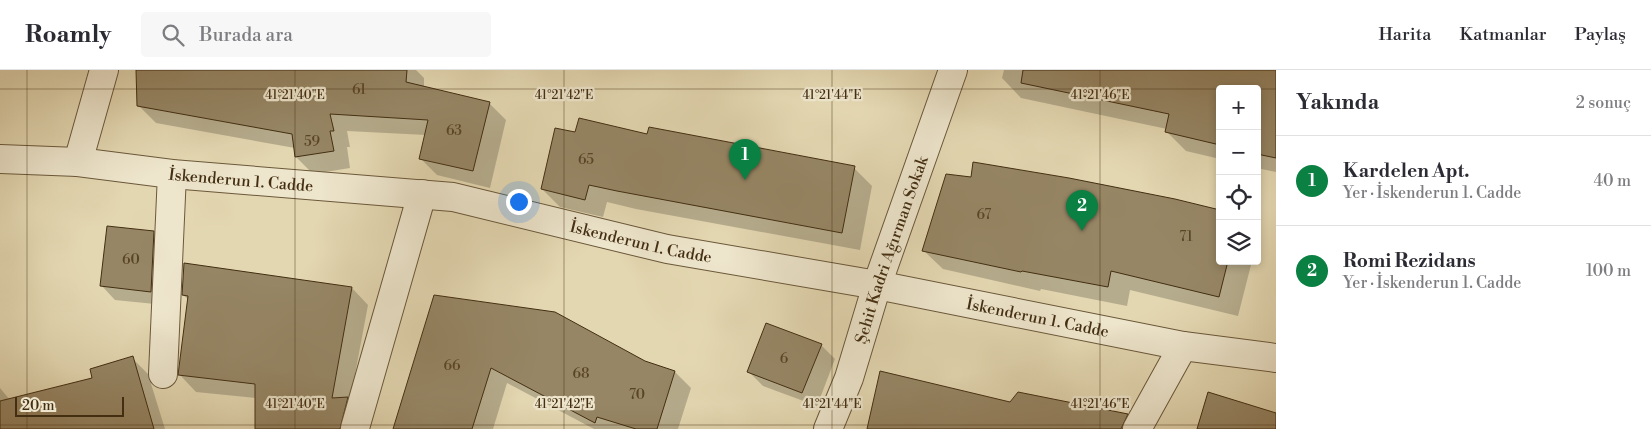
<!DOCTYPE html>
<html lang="tr">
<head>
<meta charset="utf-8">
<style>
  :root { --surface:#fff; --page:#f7f7f7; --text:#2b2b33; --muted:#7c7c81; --line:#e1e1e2; --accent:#0b8043 }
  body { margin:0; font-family:"Libre Bodoni",serif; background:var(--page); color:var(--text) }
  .controls { position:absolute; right:15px; top:15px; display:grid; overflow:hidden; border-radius:5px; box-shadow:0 2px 8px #0003 }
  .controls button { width:45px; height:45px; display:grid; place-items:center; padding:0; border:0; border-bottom:1px solid var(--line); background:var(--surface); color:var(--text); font:25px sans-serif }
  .scale { position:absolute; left:15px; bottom:12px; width:109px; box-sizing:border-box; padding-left:5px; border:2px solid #432e12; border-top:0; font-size:14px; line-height:18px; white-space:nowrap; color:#432e12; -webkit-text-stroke:4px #ede5cc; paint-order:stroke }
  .you { position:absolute; left:518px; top:131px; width:18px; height:18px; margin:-12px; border:4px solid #fff; border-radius:50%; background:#1a73e8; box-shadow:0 0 0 8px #1a73e833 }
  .badge { display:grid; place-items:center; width:32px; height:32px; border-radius:50%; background:var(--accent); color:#fff; font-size:16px; font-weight:700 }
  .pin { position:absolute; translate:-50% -41px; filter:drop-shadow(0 1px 2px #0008) }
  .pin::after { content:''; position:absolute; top:26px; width:18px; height:15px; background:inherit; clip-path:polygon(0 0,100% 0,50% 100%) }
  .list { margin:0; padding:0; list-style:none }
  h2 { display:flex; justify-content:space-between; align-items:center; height:65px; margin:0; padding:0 20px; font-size:21px }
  h2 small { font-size:16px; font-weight:400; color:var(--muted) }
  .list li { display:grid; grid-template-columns:32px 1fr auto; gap:15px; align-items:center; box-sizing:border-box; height:90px; padding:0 20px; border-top:1px solid var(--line) }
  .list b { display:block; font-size:19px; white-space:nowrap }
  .list p { margin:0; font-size:16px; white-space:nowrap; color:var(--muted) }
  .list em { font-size:16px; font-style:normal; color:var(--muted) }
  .icon { flex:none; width:28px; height:28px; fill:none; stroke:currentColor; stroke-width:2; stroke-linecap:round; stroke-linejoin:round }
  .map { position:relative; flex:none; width:1276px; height:359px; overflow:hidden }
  header { display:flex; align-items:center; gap:30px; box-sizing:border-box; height:70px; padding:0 25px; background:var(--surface); border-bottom:1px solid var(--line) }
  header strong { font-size:24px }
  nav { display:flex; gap:28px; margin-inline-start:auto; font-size:18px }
  .search { width:350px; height:45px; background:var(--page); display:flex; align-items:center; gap:12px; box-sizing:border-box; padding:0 18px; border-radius:5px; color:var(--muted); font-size:19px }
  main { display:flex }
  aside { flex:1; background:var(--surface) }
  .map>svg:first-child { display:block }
  .shadow { fill:#0003 }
  .building { fill:#968665; stroke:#432e12 }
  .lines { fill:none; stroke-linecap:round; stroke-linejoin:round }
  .minor-casing { stroke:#6b583a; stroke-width:30 }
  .minor { stroke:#ede5cc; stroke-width:28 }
  .ticks { fill:none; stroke:#432e12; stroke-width:1; stroke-opacity:0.45 }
  .labels { text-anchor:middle; stroke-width:4.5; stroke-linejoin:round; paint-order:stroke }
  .number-label { font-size:14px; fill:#584427 }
  .street-label { font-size:16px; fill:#432e12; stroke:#ede5cc }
  .ticks-label { font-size:12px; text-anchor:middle; fill:#432e12; stroke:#ede5cc; stroke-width:4.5; stroke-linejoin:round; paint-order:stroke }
</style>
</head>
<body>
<header>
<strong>Roamly</strong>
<div class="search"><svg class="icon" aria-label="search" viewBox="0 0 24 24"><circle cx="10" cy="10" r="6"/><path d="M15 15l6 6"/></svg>Burada ara</div>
<nav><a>Harita</a><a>Katmanlar</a><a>Paylaş</a></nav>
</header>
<main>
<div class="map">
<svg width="1276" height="359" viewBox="0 0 1276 359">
  <rect width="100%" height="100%" fill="#e3d7b1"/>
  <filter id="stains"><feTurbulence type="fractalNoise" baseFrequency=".004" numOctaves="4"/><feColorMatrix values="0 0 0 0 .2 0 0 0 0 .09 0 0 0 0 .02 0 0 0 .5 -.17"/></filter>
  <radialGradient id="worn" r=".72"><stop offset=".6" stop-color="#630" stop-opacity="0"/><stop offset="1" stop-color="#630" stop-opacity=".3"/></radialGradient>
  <g class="shadow">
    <path d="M 137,0 L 416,0 L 424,8 L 424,18 L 489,33 L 506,50 L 490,118 L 437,105 L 420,88 L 426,65 L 347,61 L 350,77 L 347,77 L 350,98 L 313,104 L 296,87 L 295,78 L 156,53 L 139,36 Z"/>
    <path d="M 1004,0 L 1276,0 L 1276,102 L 1257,98 L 1257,19 L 1220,19 L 1220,89 L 1186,81 L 1167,62 L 1167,59 L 1021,28 L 1002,8 Z"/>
    <path d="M 576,64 L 648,65 L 854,98 L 872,116 L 860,180 L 636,139 L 607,132 L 603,147 L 560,137 L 542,119 Z"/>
    <path d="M 153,162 L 168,177 L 165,235 L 115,230 L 101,215 Z"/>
    <path d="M 923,180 L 1220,191 L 1252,191 L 1238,246 L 1130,220 L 1127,236 L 1041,219 L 1040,221 L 943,199 Z"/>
    <path d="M 352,218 L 368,235 L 350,331 L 360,359 L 256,359 L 256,328 L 196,322 L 180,305 L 189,230 L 183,225 Z"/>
    <path d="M 435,227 L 675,302 L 691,318 L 678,359 L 594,359 L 507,313 L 493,359 L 394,359 Z"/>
    <path d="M 821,275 L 835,289 L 817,336 L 763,316 L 749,302 Z"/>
    <path d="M 132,288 L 148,304 L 165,359 L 0,359 L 0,318 L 10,330 L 94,309 Z"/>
  </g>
  <g class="building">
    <path d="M 136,0 L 407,0 L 406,12 L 490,32 L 473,101 L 419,89 L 428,50 L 330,44 L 334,61 L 330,61 L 334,81 L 295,87 L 292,64 L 137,36 Z"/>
    <path d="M 1023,0 L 1276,0 L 1276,88 L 1257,84 L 1257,19 L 1220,19 L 1220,75 L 1165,62 L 1169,44 L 1021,13 Z"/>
    <path d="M 579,48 L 647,64 L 649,57 L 855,96 L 842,163 L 617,121 L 589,115 L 585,130 L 541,119 L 555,58 L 575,62 Z"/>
    <path d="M 973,92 L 1069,108 L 1175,129 L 1220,140 L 1220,191 L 1228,191 L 1219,227 L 1111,201 L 1108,217 L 1022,201 L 1021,202 L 922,181 L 946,104 L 971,107 Z"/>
    <path d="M 107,156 L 154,161 L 151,222 L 100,216 Z"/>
    <path d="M 184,193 L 352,217 L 332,328 L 348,327 L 340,359 L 255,359 L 255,314 L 178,305 L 188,226 L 182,225 Z"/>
    <path d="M 434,225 L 555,242 L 645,291 L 675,301 L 657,359 L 636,359 L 597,347 L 595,353 L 491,298 L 472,359 L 393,359 Z"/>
    <path d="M 766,253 L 822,274 L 802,323 L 747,302 Z"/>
    <path d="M 133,286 L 154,359 L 0,359 L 0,331 L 92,308 L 90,299 Z"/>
    <path d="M 880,301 L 1010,332 L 1018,322 L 1128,344 L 1121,359 L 867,359 Z"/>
    <path d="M 1208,322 L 1276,343 L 1276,359 L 1197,359 Z"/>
  </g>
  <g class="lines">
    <g class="minor-casing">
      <g id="minor">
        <path id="s1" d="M 0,89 L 78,92 L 172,104 L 453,127 L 667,179 L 877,215 L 1183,276 L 1276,288"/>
        <path d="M 78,92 L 104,0"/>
        <path d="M 163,304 L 172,104"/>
        <path d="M 355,358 L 422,124"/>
        <path id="s2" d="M 828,359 L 849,308 L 877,215 L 953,0"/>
        <path d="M 1137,359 L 1183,276"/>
      </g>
    </g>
    <use href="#minor" class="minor"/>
  </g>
  <path class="ticks" d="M 27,0 L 27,359M 295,0 L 295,359M 564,0 L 564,359M 832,0 L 832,359M 1100,0 L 1100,359M 0,19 L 1276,19M 0,355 L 1276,355"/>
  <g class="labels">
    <g class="number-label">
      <text x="359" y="24">61</text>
      <text x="454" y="65">63</text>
      <text x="312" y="76">59</text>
      <text x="586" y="94">65</text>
      <text x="984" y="149">67</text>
      <text x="1186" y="171">71</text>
      <text x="131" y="194">60</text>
      <text x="784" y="293">6</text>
      <text x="452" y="300">66</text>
      <text x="581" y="308">68</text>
      <text x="637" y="329">70</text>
    </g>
    <g class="street-label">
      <text dy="6" stroke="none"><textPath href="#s1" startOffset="242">İskenderun 1. Cadde</textPath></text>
      <text dy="6" stroke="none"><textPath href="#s1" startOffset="648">İskenderun 1. Cadde</textPath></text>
      <text dy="6" stroke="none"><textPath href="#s2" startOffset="190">Şehit Kadri Ağırman Sokak</textPath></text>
      <text dy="6" stroke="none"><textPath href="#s1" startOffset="1052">İskenderun 1. Cadde</textPath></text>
    </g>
  </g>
  <g class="ticks-label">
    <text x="295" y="29">41°21'40"E</text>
    <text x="564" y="29">41°21'42"E</text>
    <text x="832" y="29">41°21'44"E</text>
    <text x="1100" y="29">41°21'46"E</text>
    <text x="295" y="338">41°21'40"E</text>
    <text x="564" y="338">41°21'42"E</text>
    <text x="832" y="338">41°21'44"E</text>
    <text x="1100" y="338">41°21'46"E</text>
  </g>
  <rect width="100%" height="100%" filter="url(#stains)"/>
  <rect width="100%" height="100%" fill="url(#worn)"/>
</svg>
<div class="controls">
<button>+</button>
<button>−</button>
<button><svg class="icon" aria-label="locate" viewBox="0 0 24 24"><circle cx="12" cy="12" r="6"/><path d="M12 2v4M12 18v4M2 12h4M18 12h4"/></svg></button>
<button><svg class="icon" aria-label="layers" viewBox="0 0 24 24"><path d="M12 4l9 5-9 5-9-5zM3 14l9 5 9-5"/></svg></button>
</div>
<div class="scale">20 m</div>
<div class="you"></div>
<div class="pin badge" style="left:745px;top:110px">1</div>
<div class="pin badge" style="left:1082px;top:161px">2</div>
</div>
<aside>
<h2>Yakında<small>2 sonuç</small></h2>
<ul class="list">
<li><span class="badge">1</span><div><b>Kardelen Apt.</b><p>Yer · İskenderun 1. Cadde</p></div><em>40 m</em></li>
<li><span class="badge">2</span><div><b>Romi Rezidans</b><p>Yer · İskenderun 1. Cadde</p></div><em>100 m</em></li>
</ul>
</aside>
</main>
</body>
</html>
